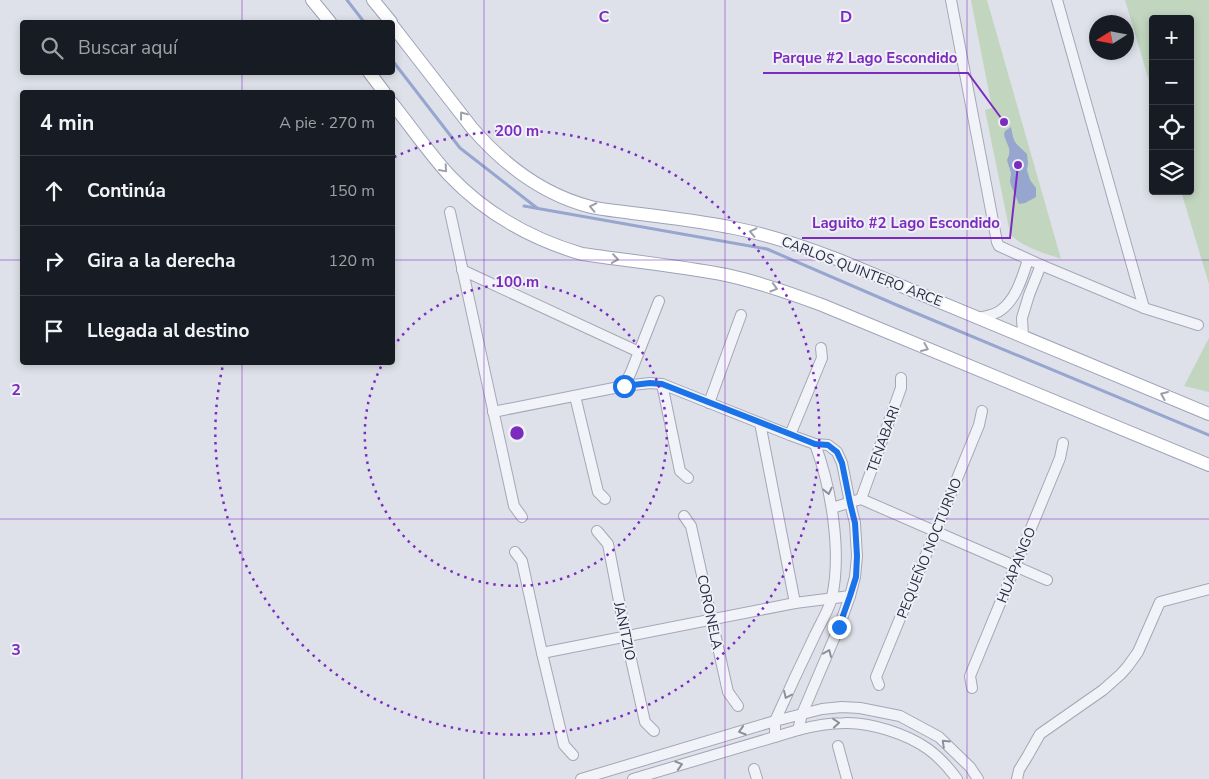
<!DOCTYPE html>
<html lang="es">
<head>
<meta charset="utf-8">
<style>
  :root { --surface:#171b24; --page:#20242c; --text:#f1f3f6; --muted:#9ea1a6; --line:#363941 }
  body { margin:0; font-family:"Nunito Sans",sans-serif; background:var(--page); color:var(--text) }
  .controls { position:absolute; right:15px; top:15px; display:grid; overflow:hidden; border-radius:5px; box-shadow:0 2px 8px #0003 }
  .controls button { width:45px; height:45px; display:grid; place-items:center; padding:0; border:0; border-bottom:1px solid var(--line); background:var(--surface); color:var(--text); font:25px sans-serif }
  .compass { position:absolute; left:1089px; top:15px; width:45px; height:45px; border-radius:50%; background:var(--surface); box-shadow:0 2px 8px #0003; rotate:259deg }
  .stop { position:absolute; width:15px; height:15px; margin:-11px; border:4px solid #1a73e8; border-radius:50%; background:#fff }
  .stop.end { background:#1a73e8; border-color:#fff; box-shadow:0 1px 5px #0008 }
  .list { margin:0; padding:0; list-style:none }
  h2 { display:flex; justify-content:space-between; align-items:center; height:65px; margin:0; padding:0 20px; font-size:21px }
  h2 small { font-size:16px; font-weight:400; color:var(--muted) }
  .list li { display:grid; grid-template-columns:32px 1fr auto; gap:15px; align-items:center; box-sizing:border-box; height:70px; padding:0 20px; border-top:1px solid var(--line) }
  .list b { display:block; font-size:19px; white-space:nowrap }
  .list em { font-size:16px; font-style:normal; color:var(--muted) }
  .icon { flex:none; width:28px; height:28px; fill:none; stroke:currentColor; stroke-width:2; stroke-linecap:round; stroke-linejoin:round }
  .map { position:relative; flex:none; width:1209px; height:779px; overflow:hidden }
  .search { position:absolute; background:var(--surface); box-shadow:0 2px 8px #0003; left:20px; top:20px; width:375px; height:55px; display:flex; align-items:center; gap:12px; box-sizing:border-box; padding:0 18px; border-radius:5px; color:var(--muted); font-size:19px }
  .panel { position:absolute; background:var(--surface); box-shadow:0 2px 8px #0003; left:20px; top:90px; width:375px; height:275px; border-radius:5px }
  .map>svg:first-child { display:block }
  .green { fill:#c1d5bf }
  .water { fill:#96a6ce }
  .lines { fill:none; stroke-linecap:round; stroke-linejoin:round }
  .stream { stroke:#96a6ce; stroke-width:3 }
  .minor-casing { stroke:#a4a7b5; stroke-width:12 }
  .major-casing { stroke:#9da2b7; stroke-width:14 }
  .minor { stroke:#f2f3f8; stroke-width:10 }
  .major { stroke:#fff; stroke-width:12 }
  .oneway { stroke:#9da0aa }
  .oneway2 { stroke:#8c8f9e }
  .route { stroke:#1a73e8; stroke-width:6 }
  .grid { fill:none; stroke:#7b2cbf; stroke-width:1; stroke-opacity:0.55 }
  .ring { fill:none; stroke:#7b2cbf; stroke-width:2.5; stroke-dasharray:2.5 5 }
  .labels { text-anchor:middle; stroke-width:4; stroke-linejoin:round; paint-order:stroke }
  .street-label { font-size:14px; fill:#262b43; stroke:#eff1f7 }
  .grid-label { font-size:16px; text-anchor:middle; font-weight:bold; fill:#7b2cbf; stroke:#eff1f7; stroke-width:4; stroke-linejoin:round; paint-order:stroke }
  .centre { fill:#7b2cbf; stroke:#eff1f7; stroke-width:2.5 }
  .ring-label { font-size:15px; text-anchor:middle; font-weight:bold; fill:#7b2cbf; stroke:#eff1f7; stroke-width:4; stroke-linejoin:round; paint-order:stroke }
  .leader { fill:none; stroke:#7b2cbf; stroke-width:2 }
  .callout-dot { fill:#7b2cbf; stroke:#eff1f7; stroke-width:2 }
  .callout-label { font-size:15px; text-anchor:middle; font-weight:bold; fill:#7b2cbf; stroke:#eff1f7; stroke-width:4; stroke-linejoin:round; paint-order:stroke }
</style>
</head>
<body>
<div class="map">
<svg width="1209" height="779" viewBox="0 0 1209 779">
  <rect width="100%" height="100%" fill="#dfe1ea"/>
  <g class="green">
    <path d="M 971,0 L 987,0 L 1061,259 C 1045,253 1020,247 1010,233 L 985,110 L 992,108 Z"/>
    <path d="M 1125,0 L 1209,0 L 1209,284 L 1181,191 L 1190,191 L 1190,19 L 1153,19 L 1153,94 Z"/>
    <path d="M 1209,338 L 1209,392 L 1184,386 Z"/>
  </g>
  <path class="water" d="M 1011,127 C 1014,145 1015,142 1027,154 L 1028,163 L 1027,170 L 1030,180 L 1036,188 L 1036,197 L 1025,203 L 1019,204 L 1011,185 L 1010,181 L 1011,173 L 1007,160 C 1013,148 1006,145 1004,134 L 1005,131 Z"/>
  <g class="lines">
    <g class="stream">
      <path d="M 347,0 L 364,22"/>
      <path d="M 392,60 L 460,148 L 537,208"/>
      <path d="M 524,206 L 767,249 L 899,306 L 1209,435"/>
    </g>
    <g class="minor-casing">
      <g id="minor">
        <path d="M 951,0 L 997,242 L 999,246 L 1041,265 L 1144,308 L 1198,325"/>
        <path d="M 1057,0 L 1144,308"/>
        <path d="M 450,212 L 514,506 L 522,517"/>
        <path d="M 462,270 L 639,352"/>
        <path d="M 978,318 C 986,316 995,315 1001,310 C 1017,298 1022,277 1028,260"/>
        <path d="M 1023,337 L 1022,318 L 1029,295 L 1041,265"/>
        <path d="M 662,384 L 680,471 L 688,478"/>
        <path d="M 624,386 L 631,372 L 659,301"/>
        <path d="M 575,396 L 598,492 L 605,499"/>
        <path d="M 709,403 L 741,315"/>
        <path d="M 493,412 L 624,386 L 650,383 L 662,384 L 790,435 L 815,444 L 828,445 L 837,452 L 842,463 L 850,503 L 855,523 L 857,556 L 855,577 L 850,596 L 839,627 L 802,714 L 798,730"/>
        <path d="M 760,423 L 795,603"/>
        <path d="M 790,435 L 822,358 L 821,348"/>
        <path d="M 861,499 L 901,388 L 901,378"/>
        <path d="M 832,508 L 861,499 L 1047,580"/>
        <path d="M 684,516 L 691,526 L 728,692 L 738,706"/>
        <path d="M 597,531 L 608,544 L 626,637 L 645,722 L 654,731"/>
        <path d="M 515,552 L 522,561 L 542,653 L 564,745 L 573,755"/>
        <path d="M 542,653 L 795,603 L 850,596"/>
        <path d="M 879,685 L 876,677 L 979,425 L 982,411"/>
        <path d="M 972,688 L 970,676 L 1060,458 L 1063,443"/>
        <path d="M 775,737 L 775,721 C 788,692 801,664 815,635 C 820,624 830,608 832,597 C 842,551 831,487 815,444"/>
        <path d="M 838,746 L 847,779"/>
        <path d="M 754,769 L 757,779"/>
        <path d="M 581,779 L 775,721 L 822,709 L 842,707 L 860,708 L 900,716 L 939,737 L 970,767 L 978,779"/>
        <path d="M 633,779 L 798,730 C 813,726 828,723 844,723 C 870,722 907,734 928,749 C 939,757 949,768 957,779"/>
        <path d="M 1017,779 L 1019,770 L 1027,757 L 1040,734 L 1103,690 L 1121,674 L 1128,666 L 1138,652 L 1160,602 L 1209,589"/>
      </g>
    </g>
    <g class="major-casing">
      <g id="major">
        <path d="M 312,0 L 330,22"/>
        <path d="M 373,0 L 391,22"/>
        <path d="M 392,25 L 472,128 C 504,165 544,195 591,207 C 604,210 619,211 632,213 C 666,217 700,221 734,228 C 770,235 805,247 839,260 L 1209,414"/>
        <path d="M 369,72 L 384,92"/>
        <path d="M 392,103 C 411,127 429,153 449,175 C 486,214 531,239 582,254 C 630,261 679,266 726,275 C 759,282 790,293 822,305 L 1209,465"/>
      </g>
    </g>
    <use href="#minor" class="minor"/>
    <use href="#major" class="major"/>
  </g>
  <defs><path id="oneway-chevron" d="M-2-3.5L2.5 0L-2 3.5" fill="none" stroke-width="1.6" stroke-linecap="round" stroke-linejoin="round" transform="scale(1.25)"/></defs>
  <g class="oneway">
    <use href="#oneway-chevron" transform="translate(463 115) rotate(-127)"/>
    <use href="#oneway-chevron" transform="translate(444 169) rotate(49)"/>
    <use href="#oneway-chevron" transform="translate(593 207) rotate(-168)"/>
    <use href="#oneway-chevron" transform="translate(753 232) rotate(-167)"/>
    <use href="#oneway-chevron" transform="translate(615 259) rotate(8)"/>
    <use href="#oneway-chevron" transform="translate(774 288) rotate(17)"/>
    <use href="#oneway-chevron" transform="translate(925 348) rotate(23)"/>
    <use href="#oneway-chevron" transform="translate(1164 395) rotate(-157)"/>
  </g>
  <g class="oneway2">
    <use href="#oneway-chevron" transform="translate(828 491) rotate(78)"/>
    <use href="#oneway-chevron" transform="translate(828 653) rotate(-67)"/>
    <use href="#oneway-chevron" transform="translate(787 695) rotate(115)"/>
    <use href="#oneway-chevron" transform="translate(836 723) rotate(-5)"/>
    <use href="#oneway-chevron" transform="translate(742 731) rotate(163)"/>
    <use href="#oneway-chevron" transform="translate(945 743) rotate(-137)"/>
    <use href="#oneway-chevron" transform="translate(679 765) rotate(-17)"/>
  </g>
  <g class="lines">
    <path class="route" d="M 624,386 L 650,383 L 662,384 L 790,434 L 815,444 L 828,445 L 837,452 L 842,463 L 850,503 L 855,523 L 857,556 L 856,577 L 850,596 L 839,627"/>
  </g>
  <path class="grid" d="M 242,0 L 242,22M 484,0 L 484,779M 725,0 L 725,779M 967,0 L 967,779M 242,72 L 242,92M 0,260 L 22,260M 392,260 L 1209,260M 242,362 L 242,779M 0,519 L 1209,519"/>
  <g class="ring">
    <path d="M393 347A151 151 0 1 1 383 363"/>
    <path d="M394 157A302 302 0 1 1 223 365"/>
  </g>
  <g class="labels">
    <g class="street-label">
      <text transform="translate(862 271) rotate(21)" y="5">CARLOS QUINTERO ARCE</text>
      <text transform="translate(883 439) rotate(-70)" y="5">TENABARI</text>
      <text transform="translate(929 548) rotate(-68)" y="5">PEQUEÑO NOCTURNO</text>
      <text transform="translate(1016 565) rotate(-68)" y="5">HUAPANGO</text>
      <text transform="translate(710 612) rotate(78)" y="5">CORONELA</text>
      <text transform="translate(625 631) rotate(78)" y="5">JANITZIO</text>
    </g>
  </g>
  <g class="grid-label">
    <text x="604" y="22">C</text>
    <text x="846" y="22">D</text>
    <text x="16" y="395">2</text>
    <text x="16" y="655">3</text>
  </g>
  <circle cx="517" cy="433" r="8" class="centre"/>
  <g class="ring-label">
    <text x="517" y="136">200 m</text>
    <text x="517" y="287">100 m</text>
  </g>
  <path class="leader" d="M1004 122L968 73H763M1018 165L1010 238H802"/>
  <g class="callout-dot">
    <circle cx="1004" cy="122" r="5"/>
    <circle cx="1018" cy="165" r="5"/>
  </g>
  <g class="callout-label">
    <text x="865" y="63">Parque #2 Lago Escondido</text>
    <text x="906" y="228">Laguito #2 Lago Escondido</text>
  </g>
</svg>
<div class="controls">
<button>+</button>
<button>−</button>
<button><svg class="icon" aria-label="locate" viewBox="0 0 24 24"><circle cx="12" cy="12" r="6"/><path d="M12 2v4M12 18v4M2 12h4M18 12h4"/></svg></button>
<button><svg class="icon" aria-label="layers" viewBox="0 0 24 24"><path d="M12 4l9 5-9 5-9-5zM3 14l9 5 9-5"/></svg></button>
</div>
<svg class="compass" viewBox="-18 -18 36 36"><path d="M0-13l5 13h-10z" fill="#e53935"/><path d="M0 13l5-13h-10z" fill="#9ea1a6"/></svg>
<div class="stop" style="left:624px;top:386px"></div>
<div class="stop end" style="left:839px;top:627px"></div>
<div class="search"><svg class="icon" aria-label="search" viewBox="0 0 24 24"><circle cx="10" cy="10" r="6"/><path d="M15 15l6 6"/></svg>Buscar aquí</div>
<section class="panel">
<h2>4 min<small>A pie · 270 m</small></h2>
<ul class="list">
<li><svg class="icon" aria-label="ahead" viewBox="0 0 24 24"><path d="M12 20V5M6 11l6-6 6 6"/></svg><div><b>Continúa</b></div><em>150 m</em></li>
<li><svg class="icon" aria-label="right" viewBox="0 0 24 24"><path d="M7 20v-9h11M14 6l5 5-5 5"/></svg><div><b>Gira a la derecha</b></div><em>120 m</em></li>
<li><svg class="icon" aria-label="arrive" viewBox="0 0 24 24"><path d="M6 21V4h12l-3 4 3 4H6"/></svg><div><b>Llegada al destino</b></div></li>
</ul>
</section>
</div>
</body>
</html>
